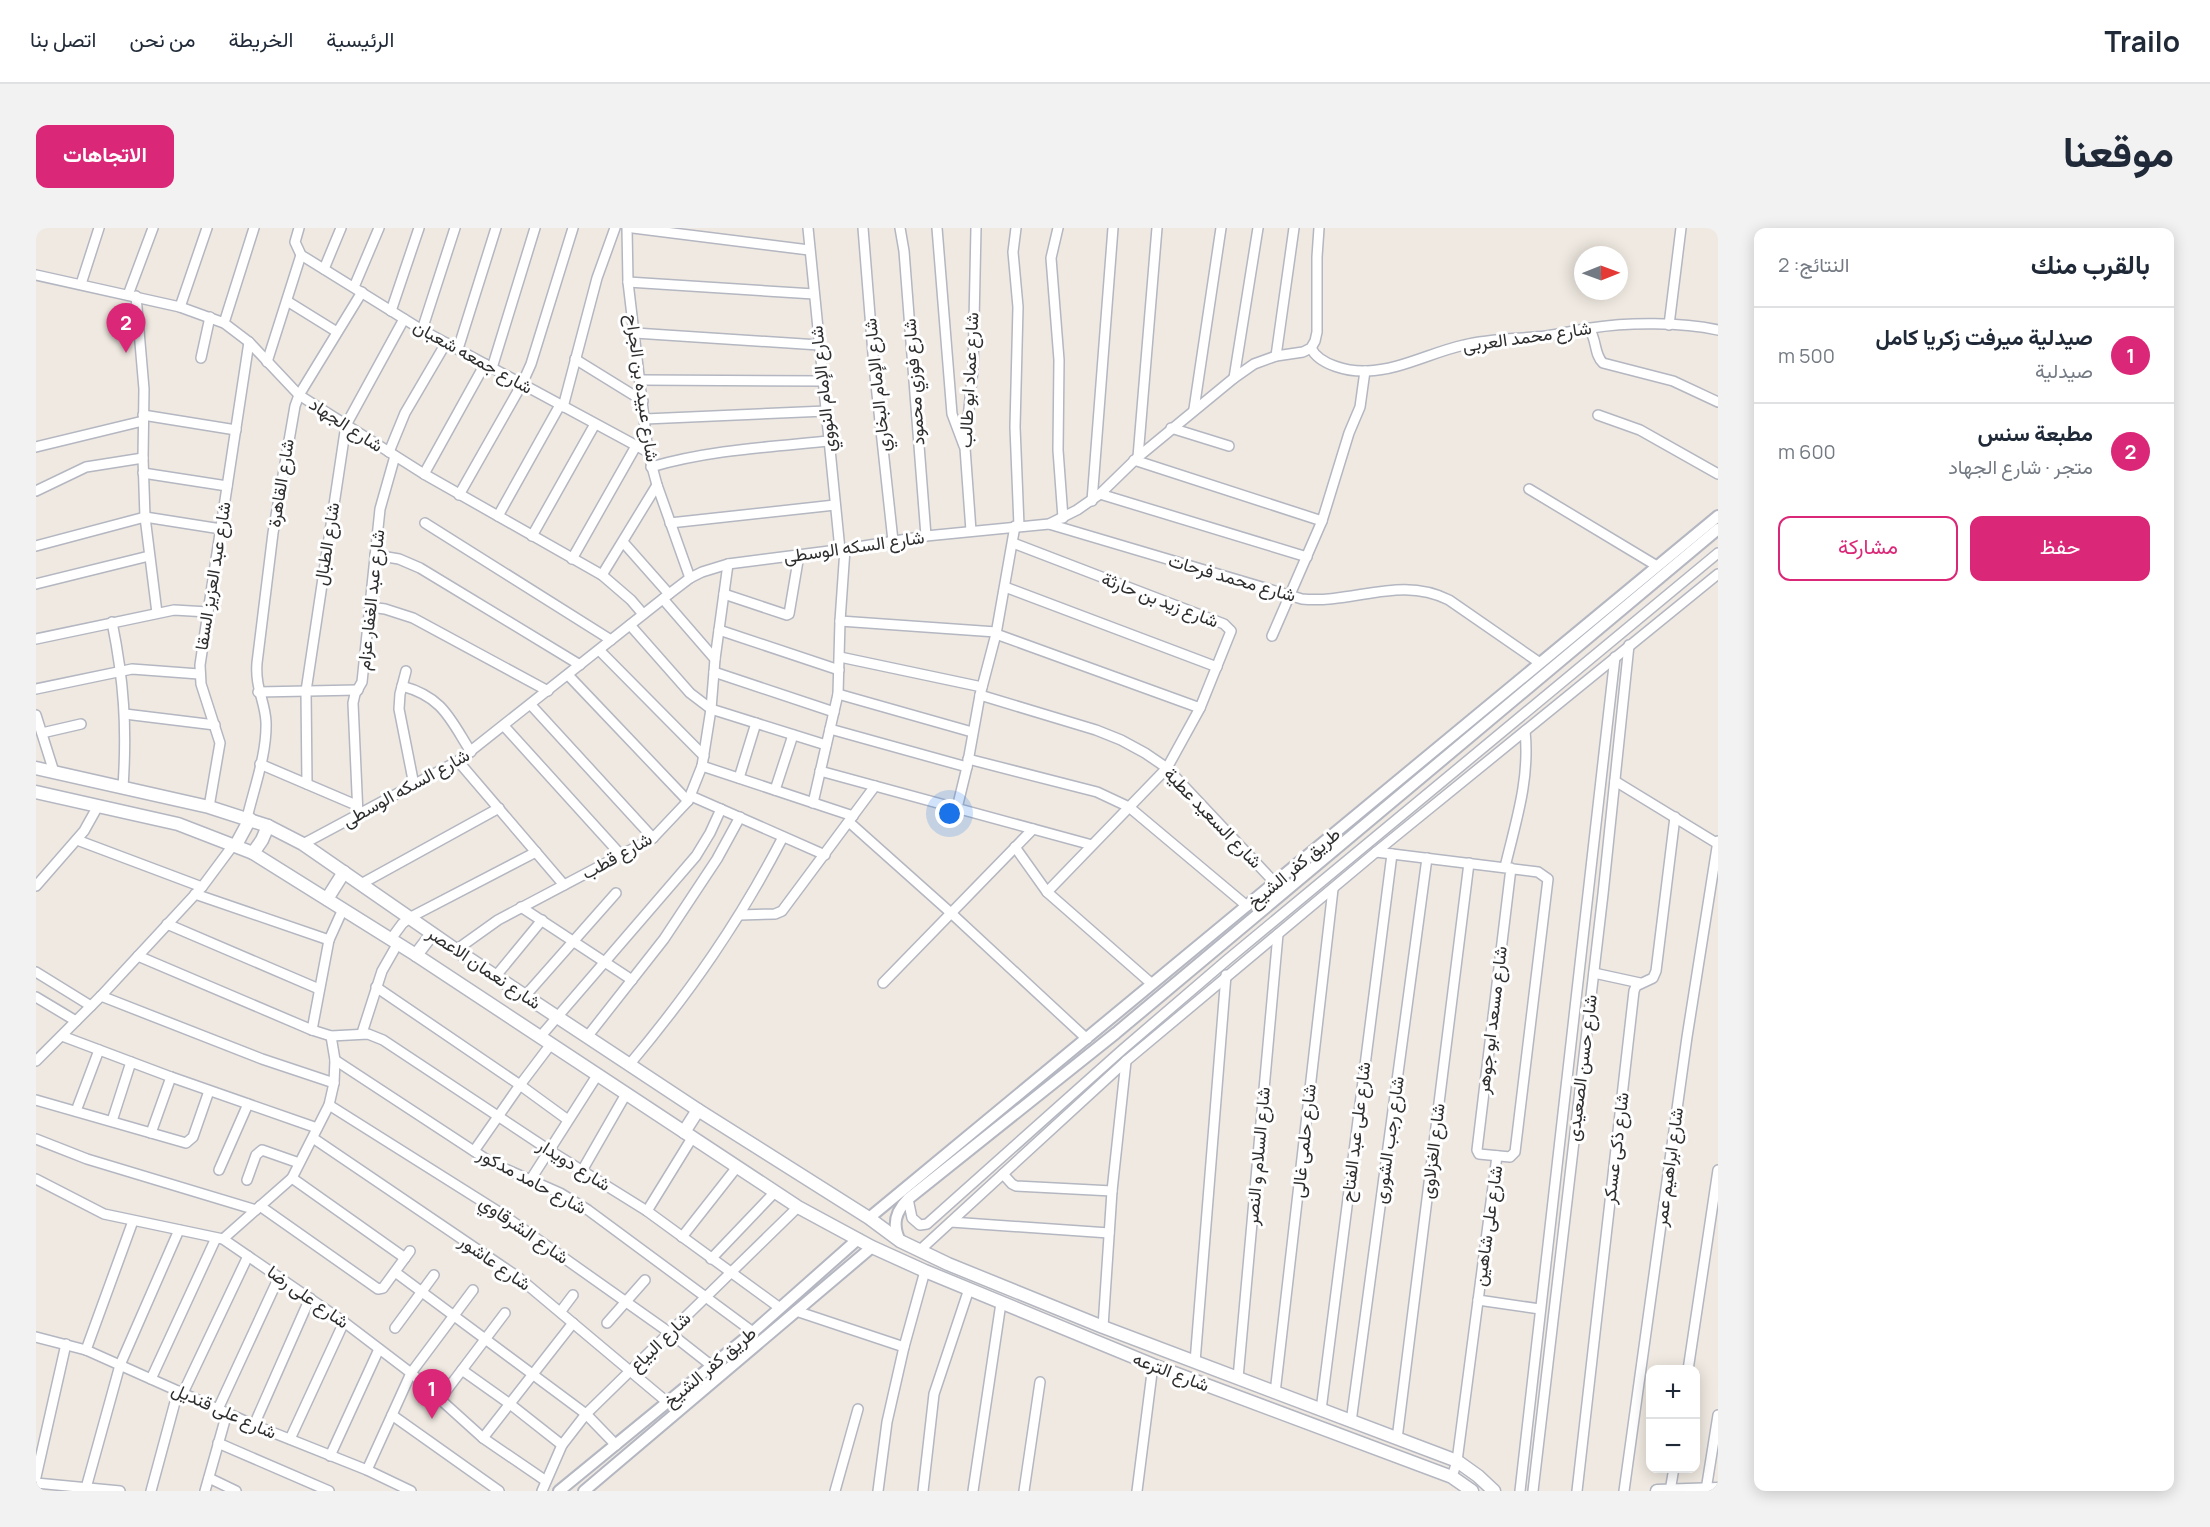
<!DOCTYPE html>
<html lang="ar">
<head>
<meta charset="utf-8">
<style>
  :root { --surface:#fff; --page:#f2f2f3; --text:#1f2937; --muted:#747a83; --line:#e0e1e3; --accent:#db2777 }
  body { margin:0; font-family:Manrope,Vazirmatn,sans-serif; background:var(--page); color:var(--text); direction:rtl }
  .controls { position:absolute; right:18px; bottom:18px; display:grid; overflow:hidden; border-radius:12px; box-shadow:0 3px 15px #0003 }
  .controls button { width:54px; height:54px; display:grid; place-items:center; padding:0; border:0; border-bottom:2px solid var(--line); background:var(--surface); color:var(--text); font:30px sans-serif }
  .compass { position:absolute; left:1538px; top:18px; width:54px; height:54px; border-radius:50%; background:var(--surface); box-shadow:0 3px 15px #0003; rotate:89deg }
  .you { position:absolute; left:914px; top:586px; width:21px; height:21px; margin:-15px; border:4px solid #fff; border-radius:50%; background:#1a73e8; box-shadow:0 0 0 9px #1a73e833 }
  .badge { display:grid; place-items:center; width:39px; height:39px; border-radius:50%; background:var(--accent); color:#fff; font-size:20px; font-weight:700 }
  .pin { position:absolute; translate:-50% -50px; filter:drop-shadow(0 2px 3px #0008) }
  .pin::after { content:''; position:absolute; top:32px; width:21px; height:18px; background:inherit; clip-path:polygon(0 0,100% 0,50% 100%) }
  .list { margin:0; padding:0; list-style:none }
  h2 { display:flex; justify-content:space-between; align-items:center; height:78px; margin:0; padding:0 24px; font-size:26px }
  h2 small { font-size:20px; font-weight:400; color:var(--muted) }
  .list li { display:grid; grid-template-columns:39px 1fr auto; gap:18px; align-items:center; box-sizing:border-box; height:96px; padding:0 24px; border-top:2px solid var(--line) }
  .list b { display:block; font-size:22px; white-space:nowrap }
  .list p { margin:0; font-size:20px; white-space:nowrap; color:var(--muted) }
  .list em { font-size:20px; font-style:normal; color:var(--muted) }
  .actions { display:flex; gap:12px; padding:18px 24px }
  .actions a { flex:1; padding:14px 0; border:2px solid var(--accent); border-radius:12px; text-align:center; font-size:21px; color:var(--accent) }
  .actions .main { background:var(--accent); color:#fff }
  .map { position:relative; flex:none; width:1682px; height:1263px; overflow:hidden; direction:ltr; border-radius:12px }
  header { display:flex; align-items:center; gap:36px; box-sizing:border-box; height:84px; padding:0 30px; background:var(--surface); border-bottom:2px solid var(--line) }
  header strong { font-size:28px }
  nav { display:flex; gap:33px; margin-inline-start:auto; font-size:21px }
  .intro { display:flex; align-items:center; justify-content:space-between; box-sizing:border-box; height:144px; padding:0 36px }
  h1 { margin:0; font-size:42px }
  .button { padding:15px 27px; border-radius:12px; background:var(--accent); color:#fff; font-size:21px; font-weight:700 }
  main { display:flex; gap:36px; padding:0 36px }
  aside { flex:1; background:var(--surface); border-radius:12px; box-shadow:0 3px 15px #0003 }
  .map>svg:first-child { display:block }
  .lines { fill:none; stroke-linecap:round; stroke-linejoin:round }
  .minor-casing { stroke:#b4b7c1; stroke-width:12 }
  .tertiary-casing { stroke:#b4b7c1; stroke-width:14 }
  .secondary-casing { stroke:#b4b7c1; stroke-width:15 }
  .minor { stroke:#fff; stroke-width:9 }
  .tertiary { stroke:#fff; stroke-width:10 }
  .secondary { stroke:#fff; stroke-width:12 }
  .labels { text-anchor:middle; stroke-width:6; stroke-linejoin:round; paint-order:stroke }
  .street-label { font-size:18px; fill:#2e2e2e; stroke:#fff }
</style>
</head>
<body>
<header>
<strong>Trailo</strong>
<nav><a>الرئيسية</a><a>الخريطة</a><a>من نحن</a><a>اتصل بنا</a></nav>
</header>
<div class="intro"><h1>موقعنا</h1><a class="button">الاتجاهات</a></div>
<main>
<aside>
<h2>بالقرب منك<small>النتائج: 2</small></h2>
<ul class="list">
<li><span class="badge">1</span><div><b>صيدلية ميرفت زكريا كامل</b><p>صيدلية</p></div><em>500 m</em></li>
<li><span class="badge">2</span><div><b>مطبعة سنس</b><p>متجر · شارع الجهاد</p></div><em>600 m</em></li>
</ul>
<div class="actions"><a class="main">حفظ</a><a>مشاركة</a></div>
</aside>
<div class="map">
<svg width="1682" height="1263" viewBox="0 0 1682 1263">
  <rect width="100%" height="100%" fill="#efe9e1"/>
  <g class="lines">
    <g class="minor-casing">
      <g id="minor">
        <path d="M 263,0 L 259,14 L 265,27 L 386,102 L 612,224"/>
        <path d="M 591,0 L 592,54 L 612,224 L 621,257 L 654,350"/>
        <path d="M 597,0 L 773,22"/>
        <path d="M 772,0 L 804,322"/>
        <path d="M 827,0 L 838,138 L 857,313"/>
        <path d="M 864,0 L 868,23 L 890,308"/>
        <path d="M 901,0 L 916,186 L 928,218"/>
        <path d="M 980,0 L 977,24 L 982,79 L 979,199 L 983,298"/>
        <path d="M 1022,0 L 1015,30 L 1023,132 L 1022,222 L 1027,290"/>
        <path d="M 288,41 L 305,0"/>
        <path d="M 0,47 L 144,79 L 188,95 L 213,114 L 263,167 L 388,246 L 566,347 L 595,372 L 607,386"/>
        <path d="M 592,54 L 778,66"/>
        <path d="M 45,56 L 63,0"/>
        <path d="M 318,59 L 343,0"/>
        <path d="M 92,67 L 117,0"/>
        <path d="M 100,68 L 108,161 L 107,230 L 109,289 L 121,385"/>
        <path d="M 251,73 L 301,104"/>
        <path d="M 144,79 L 171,0"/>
        <path d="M 355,83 L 383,0"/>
        <path d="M 188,95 L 218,0"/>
        <path d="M 1633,97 L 1645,0"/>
        <path d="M 1553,100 C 1561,112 1558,127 1567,135 L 1637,153 L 1682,174"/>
        <path d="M 386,102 L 419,0"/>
        <path d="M 599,105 L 783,117"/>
        <path d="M 1275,120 C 1283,137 1313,144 1331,143 C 1364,142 1396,124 1428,117 C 1454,110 1483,111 1510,108 C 1525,106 1540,102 1555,100 C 1592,94 1645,94 1682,102"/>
        <path d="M 422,121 L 460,0"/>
        <path d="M 1240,128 L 1258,0"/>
        <path d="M 165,130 L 174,89"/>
        <path d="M 539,131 L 607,173"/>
        <path d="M 231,134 L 265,27"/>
        <path d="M 456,140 L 499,0"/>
        <path d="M 1198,150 L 1222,0"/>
        <path d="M 605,152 L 787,153"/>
        <path d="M 527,179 L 561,50 L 579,0"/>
        <path d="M 1158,181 L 1185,0"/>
        <path d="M 107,187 L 200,202"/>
        <path d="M 1562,187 L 1604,202 L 1682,246"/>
        <path d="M 609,191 L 790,183"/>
        <path d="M 1135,200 L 1193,218"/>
        <path d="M 0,219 L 107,193"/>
        <path d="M 353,224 L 369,185 L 410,115"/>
        <path d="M 1102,229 L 1121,0"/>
        <path d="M 1098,232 L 1286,293"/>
        <path d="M 615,239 C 673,222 733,219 793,213"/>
        <path d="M 107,245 L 191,258"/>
        <path d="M 388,246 L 449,136"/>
        <path d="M 1493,261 L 1621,338"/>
        <path d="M 0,263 L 50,239 L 107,230"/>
        <path d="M 1064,266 L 1271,329"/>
        <path d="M 423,267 L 486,156 L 495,136 L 537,0"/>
        <path d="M 1056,273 L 1077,0"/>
        <path d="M 462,288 L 524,177"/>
        <path d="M 389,295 L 575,412"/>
        <path d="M 634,295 L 799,277"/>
        <path d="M 1013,296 L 1266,371 C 1318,376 1364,347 1413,372 L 1504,435"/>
        <path d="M 935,303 L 929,220 L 937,141 L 940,0"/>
        <path d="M 496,308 L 559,196"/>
        <path d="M 587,314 L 633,366"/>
        <path d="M 977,315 L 1188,396 L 1195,403 L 1164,480 L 1131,540 L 1011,664"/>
        <path d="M 0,318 L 109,289 L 185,301"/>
        <path d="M 339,327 L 363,331 L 384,340 L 544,437"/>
        <path d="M 536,331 L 600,218"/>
        <path d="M 566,347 L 621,257"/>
        <path d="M 0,356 L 113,328"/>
        <path d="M 969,359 L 1181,439"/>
        <path d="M 688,366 L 751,387 L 753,386 L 763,327"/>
        <path d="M 627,371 L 679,431"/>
        <path d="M 334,379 L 349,381 L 377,390 L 512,463"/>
        <path d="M 804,393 L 960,404"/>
        <path d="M 76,394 C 88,453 91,500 87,559"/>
        <path d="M 594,397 L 654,465 L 675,481 L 790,517"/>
        <path d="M 683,402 L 803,442"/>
        <path d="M 960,406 L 1164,480"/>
        <path d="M 1236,408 L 1286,293 L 1313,205 L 1324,179 L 1329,143"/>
        <path d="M 0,411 L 138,382 L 172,384"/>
        <path d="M 563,422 L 668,528"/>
        <path d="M 804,429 L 946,459"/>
        <path d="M 370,443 L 364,466 L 363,481 L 378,557"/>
        <path d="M 678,444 L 798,484"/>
        <path d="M 532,447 L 652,573"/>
        <path d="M 366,458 C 407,469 414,491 435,524"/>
        <path d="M 0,461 L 96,441 L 163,446"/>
        <path d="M 222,464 L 322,462"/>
        <path d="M 802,466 L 936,504"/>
        <path d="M 944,467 L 1060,502 L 1085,512 L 1109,525 L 1131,540 L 1239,655"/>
        <path d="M 495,477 L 617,610"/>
        <path d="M 89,486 L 179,497"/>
        <path d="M 0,487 L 18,544"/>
        <path d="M 468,498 L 585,627"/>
        <path d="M 794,501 L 931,539"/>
        <path d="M 6,505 L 45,496"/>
        <path d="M 932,531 L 1061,564 L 1093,579 L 1211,678"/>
        <path d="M 422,533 L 528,657"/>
        <path d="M 224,536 L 320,577"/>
        <path d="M 666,538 L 817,588"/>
        <path d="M 784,543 L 1056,617"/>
        <path d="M 703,550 L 720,495"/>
        <path d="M 1579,553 L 1682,616"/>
        <path d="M 271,556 L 270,463 L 310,197 L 368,91"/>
        <path d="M 739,562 L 757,507"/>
        <path d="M 655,568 L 789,627"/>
        <path d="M 777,575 L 802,466 L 804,393 L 809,321"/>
        <path d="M 173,579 L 184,515 L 165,456 L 164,437 L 213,114"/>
        <path d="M 921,580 L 931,539 L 944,467 L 960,406 L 979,298"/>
        <path d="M 322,587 L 317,475 L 319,466 L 326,454 L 344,281 L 359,228"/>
        <path d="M 211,590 C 218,560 231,526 230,494 C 229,473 219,460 221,435 L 237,305 L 259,178 L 263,167 L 326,64"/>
        <path d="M 813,594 L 915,685 L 1051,811"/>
        <path d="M 41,612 L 166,659"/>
        <path d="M 267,616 L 422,533 L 633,366 L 654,350 L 666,344 L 692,336 L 809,321 L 890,308 L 1013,296 L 1041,282 L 1064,266 L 1102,229 L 1198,150 L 1218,136 L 1240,128 L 1267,124 L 1275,120 L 1279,113 L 1281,104 L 1281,29 L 1283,0"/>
        <path d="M 979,619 L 1011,664 L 1116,756"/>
        <path d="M 1340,624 L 1502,644 L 1512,651 L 1479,924 L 1474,929 L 1443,926 L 1441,922 L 1475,640"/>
        <path d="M 1469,639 C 1480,593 1494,551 1489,503"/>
        <path d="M 325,656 L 463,580"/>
        <path d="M 0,658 L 48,603 L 62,578"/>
        <path d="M 159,666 L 293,712"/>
        <path d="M 485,679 L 596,752"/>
        <path d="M 704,687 L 739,686 L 746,683 L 839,558"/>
        <path d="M 131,696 L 283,761"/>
        <path d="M 355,711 L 366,696 L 373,690 L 500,624"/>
        <path d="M 420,722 L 462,692 L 617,610 L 652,573 L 666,538 L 675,481 L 679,431 L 692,336"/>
        <path d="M 102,728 L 276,802 L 295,808 L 332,806 L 347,812 L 513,922 L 611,983 L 744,1080"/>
        <path d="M 0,744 L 55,778"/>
        <path d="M 1558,745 L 1604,755"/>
        <path d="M 459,749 L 506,692"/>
        <path d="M 847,755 L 997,601"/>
        <path d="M 340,759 L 484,857 L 532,892"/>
        <path d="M 65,768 L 226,831 L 298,855"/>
        <path d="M 489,768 L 580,665"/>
        <path d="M 0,769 L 40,793"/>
        <path d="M 276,802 L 293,712 L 307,681"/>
        <path d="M 326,805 L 346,743 L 362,715"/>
        <path d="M 26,808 L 135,849 L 281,900"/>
        <path d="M 504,809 L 660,628 L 674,605 L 685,581"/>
        <path d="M 551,809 L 628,711 L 681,631 L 704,589"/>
        <path d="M 299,832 L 456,935 L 524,965 L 552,982 L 717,1104"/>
        <path d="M 0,833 L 65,768 L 166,659 L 198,616"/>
        <path d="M 593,837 C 655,763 703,694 747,609"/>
        <path d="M 0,872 L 150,915 L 157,909 L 173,863"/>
        <path d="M 293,877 L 463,984 L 634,1105 L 676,1138"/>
        <path d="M 40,883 L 63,822"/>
        <path d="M 76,893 L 95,834"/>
        <path d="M 115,905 L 135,849"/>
        <path d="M 277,910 L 482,1049 L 631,1174"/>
        <path d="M 0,911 L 51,931 L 220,982"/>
        <path d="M 438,923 L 484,857 L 515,816"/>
        <path d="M 547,941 L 590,866"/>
        <path d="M 183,942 L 212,876"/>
        <path d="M 967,946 L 976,956 L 980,958 L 1076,963"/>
        <path d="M 256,950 L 369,1030"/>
        <path d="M 0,951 L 68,986 L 187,1011 L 308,1094 L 375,1145 L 447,1210 L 510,1253"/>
        <path d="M 495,951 L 562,846"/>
        <path d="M 211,952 L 220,927 L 226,922 L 263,935"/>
        <path d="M 872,971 L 876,990 L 884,997 L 891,996 L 1086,822 L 1191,732 L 1682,325"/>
        <path d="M 224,978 L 342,1061 L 347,1060 L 374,1023"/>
        <path d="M 611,983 L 656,910"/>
        <path d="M 915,994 L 1073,1005"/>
        <path d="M 646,1009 L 701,939"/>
        <path d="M 187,1011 L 256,950 L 293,877 L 298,855 L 299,832 L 295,808"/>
        <path d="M 883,1023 L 1090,833 L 1340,624 L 1682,346"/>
        <path d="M 675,1031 L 739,964"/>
        <path d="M 359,1044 L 550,1186 L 580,1217"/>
        <path d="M 1442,1072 L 1504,1081"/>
        <path d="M 525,1083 L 537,1067"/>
        <path d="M 760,1083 L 868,1119"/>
        <path d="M 571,1095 L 609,1052"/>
        <path d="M 1067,1099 L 1076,963 L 1090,833"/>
        <path d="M 359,1100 L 398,1047"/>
        <path d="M 0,1109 L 50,1122 L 218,1197 L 331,1242 L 375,1263"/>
        <path d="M 50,1122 L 97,993"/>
        <path d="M 1159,1134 L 1190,747"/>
        <path d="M 426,1142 L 474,1176 L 526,1217"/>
        <path d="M 1652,1142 L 1682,942"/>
        <path d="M 1202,1150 L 1242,706"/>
        <path d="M 115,1151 L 180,1010"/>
        <path d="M 147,1165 L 212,1028"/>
        <path d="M 1239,1165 L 1297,661"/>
        <path d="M 404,1171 L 469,1085"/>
        <path d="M 182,1181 L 243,1049"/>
        <path d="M 1285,1182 L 1356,626"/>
        <path d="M 356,1187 L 463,1263"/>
        <path d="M 1315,1194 L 1391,630"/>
        <path d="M 218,1197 L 274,1070"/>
        <path d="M 447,1210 L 537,1095"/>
        <path d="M 254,1211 L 308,1094"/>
        <path d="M 1361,1211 L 1433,635"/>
        <path d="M 182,1215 L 293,1263"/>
        <path d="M 294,1228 L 343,1121"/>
        <path d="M 331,1242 L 375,1145 L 437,1062"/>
        <path d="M 0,1249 L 30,1116"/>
        <path d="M 1416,1249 L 1421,1233 L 1461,928"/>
        <path d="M 173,1250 L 200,1263"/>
        <path d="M 0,1255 L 84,1263"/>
        <path d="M 50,1260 L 84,1137 L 143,1002"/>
        <path d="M 1670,1262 L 1682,1187"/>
        <path d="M 115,1263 L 142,1163"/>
        <path d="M 169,1263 L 191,1185"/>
        <path d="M 506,1263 L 526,1217 L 550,1186 L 762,979"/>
        <path d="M 799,1263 L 822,1181"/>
        <path d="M 842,1263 L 851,1194 L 868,1119 L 889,1043"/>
        <path d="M 887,1263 L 898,1166 L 933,1061"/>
        <path d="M 937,1263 L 965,1075"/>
        <path d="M 988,1263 L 1004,1154"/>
        <path d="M 1101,1263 L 1117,1137"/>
        <path d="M 1484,1263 L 1579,429"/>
        <path d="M 1497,1263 L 1567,666 L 1593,417"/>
        <path d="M 1541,1263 L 1598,763 L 1600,758 L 1617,750 L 1620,743 L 1639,589"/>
        <path d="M 1588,1263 L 1651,809 L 1682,613"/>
        <path d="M 1634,1263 L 1638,1240"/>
      </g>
    </g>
    <g class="tertiary-casing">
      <g id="tertiary">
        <path d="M 833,990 L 1682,288"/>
        <path d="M 864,1013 C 856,997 859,984 872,971 L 1080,805 L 1682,301"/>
        <path d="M 523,1263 L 717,1104 L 822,1011"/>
        <path d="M 548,1263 L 836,1019"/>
      </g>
    </g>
    <g class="secondary-casing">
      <g id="secondary">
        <path d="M 0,540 L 173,579 L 232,598 L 267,616 L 420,722 L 662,882 L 833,990 L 864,1013 L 912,1036 L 1067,1099 L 1421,1233 L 1442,1248 L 1458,1263"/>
        <path d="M 0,564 L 142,596 L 217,625 L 380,727 L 762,979 L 836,1019 L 889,1043 L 1117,1137 L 1416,1249 L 1436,1263"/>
        <path d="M 200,617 L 214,591"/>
        <path d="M 217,625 L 226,612 L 232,598"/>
        <path d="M 291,671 L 308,644"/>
        <path d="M 380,727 L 396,706"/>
        <path d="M 648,904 L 662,882"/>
        <path d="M 1621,1263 L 1682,1261"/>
      </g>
    </g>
    <use href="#minor" class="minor"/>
    <use href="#tertiary" class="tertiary"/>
    <use href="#secondary" class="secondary"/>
  </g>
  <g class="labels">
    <g class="street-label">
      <text transform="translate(1491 109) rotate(-8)" y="6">شارع محمد العربى</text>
      <text transform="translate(437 129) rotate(29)" y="6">شارع جمعه شعبان</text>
      <text transform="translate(933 152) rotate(-87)" y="6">شارع عماد ابو طالب</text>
      <text transform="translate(878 154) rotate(-94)" y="6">شارع فوزي محمود</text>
      <text transform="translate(841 157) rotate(-96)" y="6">شارع الإمام البخاري</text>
      <text transform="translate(606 160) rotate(82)" y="6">شارع عبيده بن الجراح</text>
      <text transform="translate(787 161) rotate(-96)" y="6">شارع الإمام النووي</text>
      <text transform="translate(310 197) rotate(33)" y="6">شارع الجهاد</text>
      <text transform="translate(245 255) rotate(-81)" y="6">شارع القاهرة</text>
      <text transform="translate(291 316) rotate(-81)" y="6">شارع الطبال</text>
      <text transform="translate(818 319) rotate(-8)" y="6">شارع السكه الوسطى</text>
      <text transform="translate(177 348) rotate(-81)" y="6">شارع عبد العزيز السقا</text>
      <text transform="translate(1196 350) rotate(16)" y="6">شارع محمد فرحات</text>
      <text transform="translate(335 372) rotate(-84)" y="6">شارع عبد الغفار عزام</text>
      <text transform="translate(1124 372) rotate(21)" y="6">شارع زيد بن حارثة</text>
      <text transform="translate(370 560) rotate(-29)" y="6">شارع السكه الوسطى</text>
      <text transform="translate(1177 590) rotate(46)" y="6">شارع السعيد عطية</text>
      <text transform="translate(581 628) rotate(-29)" y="6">شارع قطب</text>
      <text transform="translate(1258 640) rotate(-40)" y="6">طريق كفر الشيخ</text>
      <text transform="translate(448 740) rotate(34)" y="6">شارع نعمان الاعصر</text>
      <text transform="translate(1456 792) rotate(-83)" y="6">شارع مسعد ابو جوهر</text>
      <text transform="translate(1546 840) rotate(-83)" y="6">شارع حسن الصعيدى</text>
      <text transform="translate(1320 904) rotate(-83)" y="6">شارع على عبد الفتاح</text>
      <text transform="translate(1353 912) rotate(-82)" y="6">شارع رجب الشورى</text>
      <text transform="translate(1268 913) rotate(-84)" y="6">شارع حلمى غالى</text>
      <text transform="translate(1580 920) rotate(-83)" y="6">شارع ذكى عسكر</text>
      <text transform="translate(1397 923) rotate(-83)" y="6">شارع الغزلاوى</text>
      <text transform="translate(1222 928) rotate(-85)" y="6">شارع السلام و النصر</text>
      <text transform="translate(538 937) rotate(32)" y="6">شارع دويدار</text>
      <text transform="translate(1633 939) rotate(-82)" y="6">شارع ابراهيم عمر</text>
      <text transform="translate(496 953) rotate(28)" y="6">شارع حامد مدكور</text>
      <text transform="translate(1452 998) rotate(-82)" y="6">شارع على شاهين</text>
      <text transform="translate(488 1002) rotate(35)" y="6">شارع الشرقاوي</text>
      <text transform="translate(459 1035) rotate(35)" y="6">شارع عاشور</text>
      <text transform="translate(272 1069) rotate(35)" y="6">شارع على رضا</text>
      <text transform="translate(624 1114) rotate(-44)" y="6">شارع البياع</text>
      <text transform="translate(674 1139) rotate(-40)" y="6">طريق كفر الشيخ</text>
      <text transform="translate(1135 1144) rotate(21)" y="6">شارع الترعه</text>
      <text transform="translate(188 1183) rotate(24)" y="6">شارع على قنديل</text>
    </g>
  </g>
</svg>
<div class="controls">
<button>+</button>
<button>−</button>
</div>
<svg class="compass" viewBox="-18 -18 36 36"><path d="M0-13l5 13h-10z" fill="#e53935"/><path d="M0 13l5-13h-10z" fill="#747a83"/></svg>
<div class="you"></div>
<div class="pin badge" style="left:396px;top:1191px">1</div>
<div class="pin badge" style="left:90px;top:125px">2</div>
</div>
</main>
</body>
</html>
